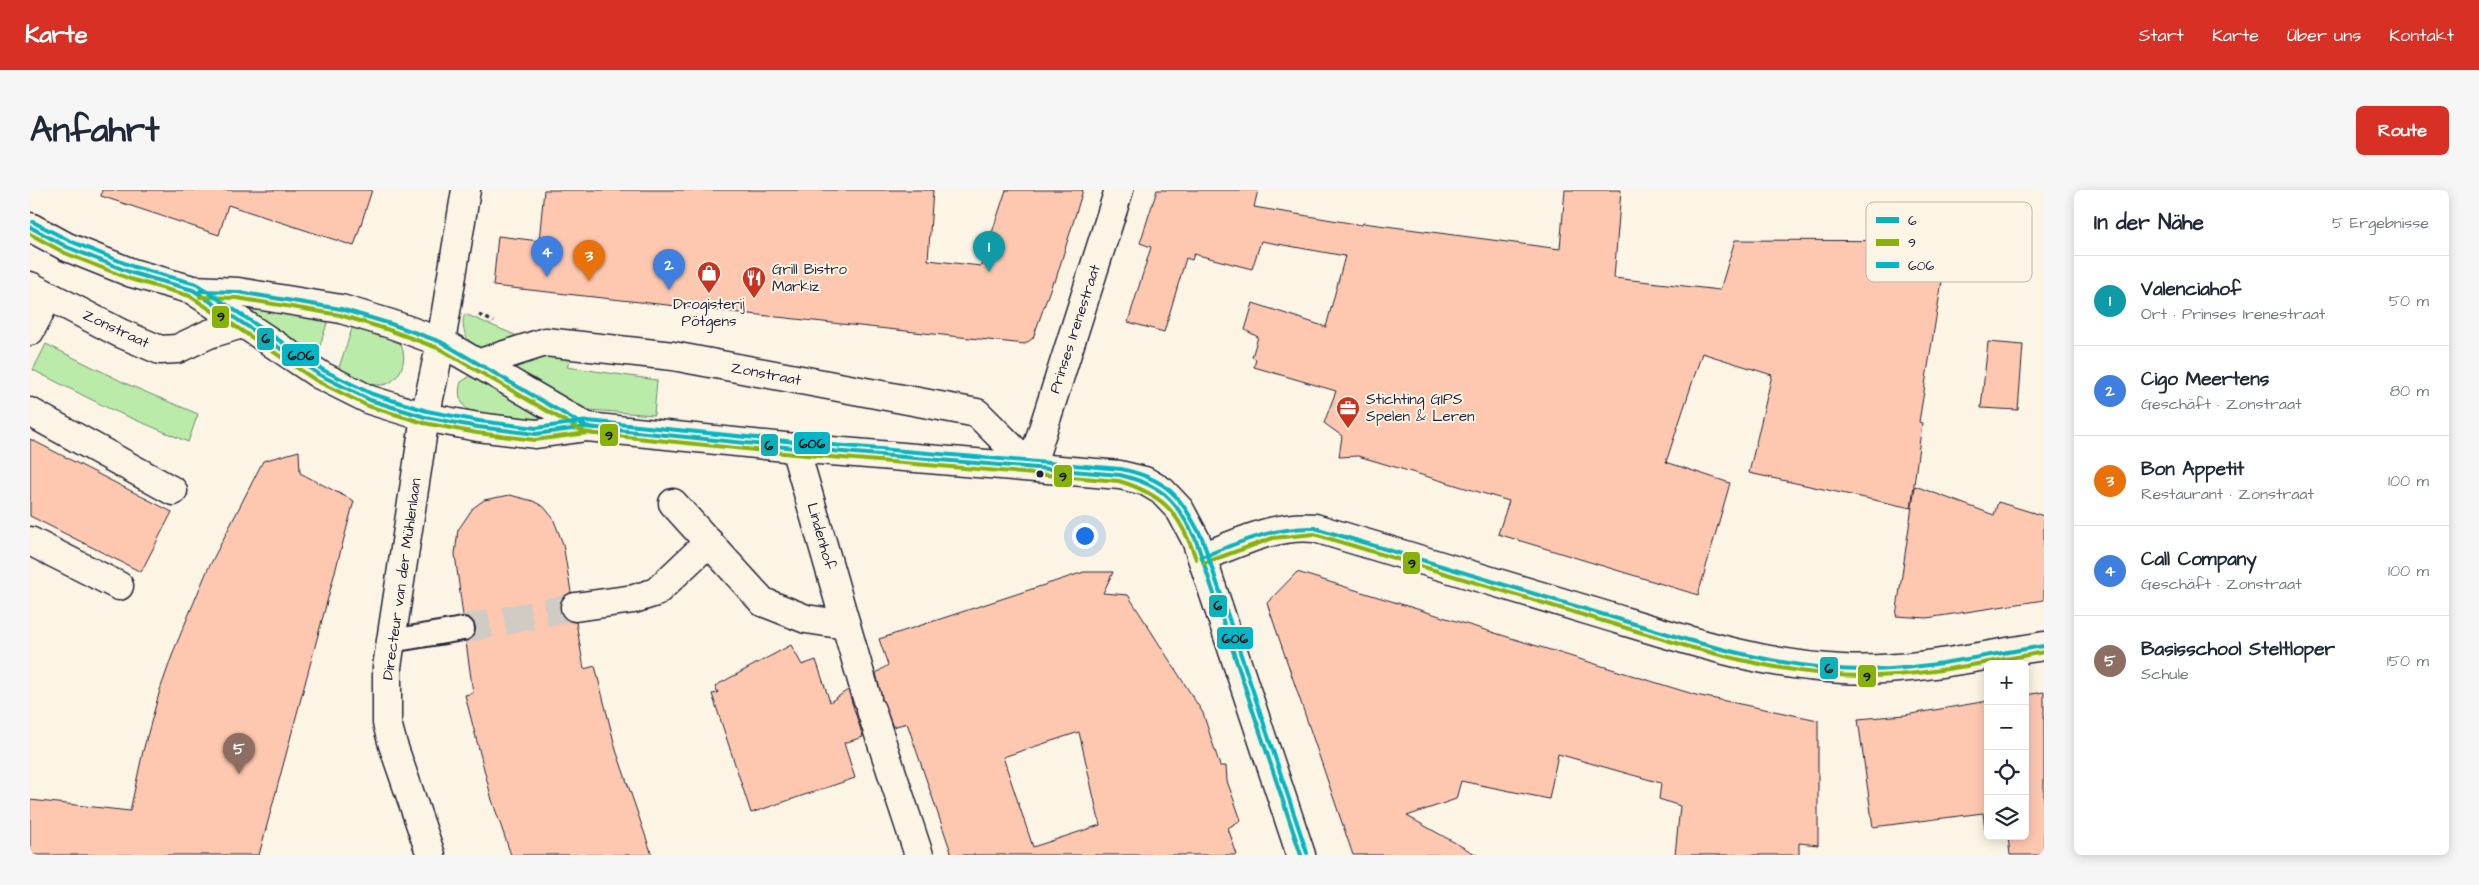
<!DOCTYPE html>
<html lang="de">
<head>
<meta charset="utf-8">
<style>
  :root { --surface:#fff; --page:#f6f6f7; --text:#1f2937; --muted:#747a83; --line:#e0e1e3; --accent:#d93025 }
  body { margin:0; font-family:"Architects Daughter",sans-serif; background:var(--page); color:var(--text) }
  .controls { position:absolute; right:15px; bottom:15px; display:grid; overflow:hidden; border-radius:8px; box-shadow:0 2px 12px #0003 }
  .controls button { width:45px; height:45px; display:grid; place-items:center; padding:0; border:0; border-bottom:1px solid var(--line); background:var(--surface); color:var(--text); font:25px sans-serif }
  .you { position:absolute; left:1054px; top:345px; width:18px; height:18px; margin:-12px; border:4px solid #fff; border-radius:50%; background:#1a73e8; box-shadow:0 0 0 8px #1a73e833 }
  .badge { display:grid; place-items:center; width:32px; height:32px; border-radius:50%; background:var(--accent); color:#fff; font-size:16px; font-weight:700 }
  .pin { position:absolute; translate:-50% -41px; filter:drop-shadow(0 1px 2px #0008) }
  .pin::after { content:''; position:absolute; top:26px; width:18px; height:15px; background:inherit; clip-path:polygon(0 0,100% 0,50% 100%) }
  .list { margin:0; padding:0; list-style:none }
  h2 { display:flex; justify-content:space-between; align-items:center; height:65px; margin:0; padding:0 20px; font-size:21px }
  h2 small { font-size:16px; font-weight:400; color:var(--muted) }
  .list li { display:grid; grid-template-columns:32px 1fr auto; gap:15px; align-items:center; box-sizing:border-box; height:90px; padding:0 20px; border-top:1px solid var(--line) }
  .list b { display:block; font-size:19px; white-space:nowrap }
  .list p { margin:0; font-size:16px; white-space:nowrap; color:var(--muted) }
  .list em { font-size:16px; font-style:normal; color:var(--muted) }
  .icon { flex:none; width:28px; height:28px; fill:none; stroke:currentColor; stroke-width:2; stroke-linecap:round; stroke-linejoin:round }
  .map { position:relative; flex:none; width:2014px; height:665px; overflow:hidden; border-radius:8px }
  header { display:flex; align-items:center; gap:30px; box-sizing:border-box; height:70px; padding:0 25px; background:var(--accent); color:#fff }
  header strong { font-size:24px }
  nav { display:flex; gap:28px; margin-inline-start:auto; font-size:18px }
  .intro { display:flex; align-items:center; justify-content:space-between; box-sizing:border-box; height:120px; padding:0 30px }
  h1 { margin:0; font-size:35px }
  .button { padding:12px 22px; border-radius:8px; background:var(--accent); color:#fff; font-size:18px; font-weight:700 }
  main { display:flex; gap:30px; padding:0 30px }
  aside { flex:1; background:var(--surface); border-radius:8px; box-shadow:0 2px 12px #0003 }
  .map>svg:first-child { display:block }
</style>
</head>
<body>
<header>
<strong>Karte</strong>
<nav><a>Start</a><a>Karte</a><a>Über uns</a><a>Kontakt</a></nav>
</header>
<div class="intro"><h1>Anfahrt</h1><a class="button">Route</a></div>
<main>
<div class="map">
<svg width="2014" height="665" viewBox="0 0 2014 665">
  <rect width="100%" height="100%" fill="#fcf5e5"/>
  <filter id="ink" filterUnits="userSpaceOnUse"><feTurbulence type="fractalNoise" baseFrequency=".02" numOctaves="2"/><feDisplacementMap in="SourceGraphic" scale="10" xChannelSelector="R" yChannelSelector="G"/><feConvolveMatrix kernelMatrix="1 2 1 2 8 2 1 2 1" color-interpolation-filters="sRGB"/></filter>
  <g filter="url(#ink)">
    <!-- green -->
    <g fill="#bbeba9" stroke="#6e8672">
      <polygon points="216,116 299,127 286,168 255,147"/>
      <path d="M435,124L485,145L486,149C476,152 465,157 455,158C438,160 429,137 435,124Z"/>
      <path d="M324,133C336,137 353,140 364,147C382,159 373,193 352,195C338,196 321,186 308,180Z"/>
      <polygon points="16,154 99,195 168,224 158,252 80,219 3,180"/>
      <polygon points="519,161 532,163 539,173 537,177 627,190 624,225 560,220 539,214 480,179 481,175"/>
      <path d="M442,185L514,227L511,230L440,222C430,213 427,205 431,192Z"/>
    </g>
    <!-- building -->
    <g fill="#fec8b0" stroke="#22223b" fill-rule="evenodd">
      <polygon points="72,0 342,0 324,56 198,15 189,45 71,6"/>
      <polygon points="514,0 903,0 898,70 951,76 976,0 1053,0 1025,92 1023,91 1003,148 995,154 463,96 468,46 509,51"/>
      <polygon points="1127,0 1228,0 1224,17 1332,35 1333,33 1530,59 1535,0 1591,0 1584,88 1690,100 1705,50 1909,51 1906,60 1917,60 1889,232 1892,233 1881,318 1719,283 1742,185 1672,163 1636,272 1700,293 1668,405 1468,344 1479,311 1328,266 1309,267 1312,246 1294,233 1306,201 1224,177 1226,169 1222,167 1228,147 1215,140 1223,113 1296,137 1315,66 1231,51 1222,79 1164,64 1162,70 1156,68 1134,142 1098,132 1121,57 1110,53"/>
      <polygon points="1958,152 1993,155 1988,220 1951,218"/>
      <polygon points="0,249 142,322 111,382 0,326"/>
      <polygon points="269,261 270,283 324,311 229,665 0,665 0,610 100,621 113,561 130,500 144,460 177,381 233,271"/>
      <polygon points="1885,296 1964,325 1968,312 2014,326 2014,410 1897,428 1866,426"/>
      <polygon points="480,305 503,311 514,317 523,328 533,354 541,402 531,411 530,420 533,427 539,431 546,432 554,479 565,476 586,560 622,665 481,665 462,610 435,505 443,503 436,452 445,444 446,437 443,430 433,426 425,364 428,340 443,318 454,310"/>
      <path d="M1054,382H1083L1073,403L1098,405L1173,523L1190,576H1196L1197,591L1211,630L1198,638L1207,665H922L877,533L863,537L852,509L846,483L858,475L849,449ZM1049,542L1070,635L1003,657L973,567Z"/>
      <polygon points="1267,382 1666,505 1788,530 1788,655 1769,653 1769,665 1645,665 1650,616 1629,609 1631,593 1528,564 1519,609 1431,591 1426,609 1377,626 1447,665 1323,665 1237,413"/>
      <polygon points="761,455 772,475 786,470 800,512 818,500 833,547 814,553 825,588 721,623 682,504 688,503 685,496"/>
      <polygon points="2014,502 2014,665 1980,665 1978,646 1995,646 1995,505"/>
      <polygon points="1958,511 1958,640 1955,640 1953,623 1843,637 1828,529 1875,525"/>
    </g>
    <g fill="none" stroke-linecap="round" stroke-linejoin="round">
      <!-- minor-tunnel -->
      <polyline stroke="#d0cbc3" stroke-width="28" stroke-dasharray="28 14" stroke-linecap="butt" points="433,439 545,417"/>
      <!-- service casing -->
      <g stroke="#22223b" stroke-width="26">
        <polyline id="service" points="361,451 433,439"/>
      </g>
      <!-- pedestrian casing -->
      <g stroke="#22223b" stroke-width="31">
        <g id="pedestrian">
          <polyline points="765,258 837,508"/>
          <polyline points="733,412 776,429 816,435"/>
          <polyline points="841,520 889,665"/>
        </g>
      </g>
      <!-- minor casing -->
      <g stroke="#22223b" stroke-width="31">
        <g id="minor">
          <polyline points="0,96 90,143 130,160 147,159 179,144 212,134"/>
          <polyline points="0,141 18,106"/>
          <polyline points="450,173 515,152 643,166 947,223 1001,277 1089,0"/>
          <polyline points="0,222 143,301"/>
          <polyline points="643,313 733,412"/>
          <polyline points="0,351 89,396"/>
          <path d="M1172,367C1209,353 1245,334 1285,338C1379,366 1473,395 1567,423C1647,447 1728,475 1812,479C1879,483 1948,466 2014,456"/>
          <polyline points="545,417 604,409 626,402 679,352"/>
          <polyline points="401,665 363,555 357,533 357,477 395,227 411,152 436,0"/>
        </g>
      </g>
      <!-- tertiary casing -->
      <g stroke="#22223b" stroke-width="31">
        <g id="tertiary">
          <polyline points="0,37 37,57 102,83 163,100 208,102 311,119 361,134 411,152 557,237"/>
          <polyline points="163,100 290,185 340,210 395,227 448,237 506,244 557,237 765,258 1090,285 1115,291 1132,301 1150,320 1166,350 1271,665"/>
        </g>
      </g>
      <!-- path -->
      <polyline stroke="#22223b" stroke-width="3" stroke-dasharray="4 4" stroke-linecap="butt" points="449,125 464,132"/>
      <!-- service -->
      <use href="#service" stroke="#fcf5e5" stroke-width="22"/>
      <!-- pedestrian -->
      <use href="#pedestrian" stroke="#fcf5e5" stroke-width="28"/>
      <!-- minor -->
      <use href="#minor" stroke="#fcf5e5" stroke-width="28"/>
      <!-- tertiary -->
      <use href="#tertiary" stroke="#fcf5e5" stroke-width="28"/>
      <!-- bus-1 casing -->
      <g stroke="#fcf5e5" stroke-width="8">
        <g id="bus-1">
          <path d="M0,37L37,57L102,83L163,100L290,185L340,210L395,227L448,237L506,244L557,237L765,258L1090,285C1135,296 1145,310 1166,350L1271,665"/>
          <polyline points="170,101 208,102 311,119 361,134 411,152 557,237 566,238"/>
          <path d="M1172,367C1209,352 1244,337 1285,338L1658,450C1716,466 1776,480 1837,480C1897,479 1955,465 2014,456"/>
        </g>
      </g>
      <!-- bus-2 casing -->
      <g stroke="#fcf5e5" stroke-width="8">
        <g id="bus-2">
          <path d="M0,44L35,63L100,89L160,106L287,191L338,216L394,233L447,243L505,250L557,243L764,264L1089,291C1135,305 1150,324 1166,369"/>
          <polyline points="170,107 207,108 310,125 359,140 408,158 554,242 565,244"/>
          <path d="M1174,373L1243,348L1284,344L1656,456C1715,472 1775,486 1836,486C1896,486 1955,472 2014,462"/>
        </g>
      </g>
      <!-- bus-3 casing -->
      <g stroke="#fcf5e5" stroke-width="8">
        <path id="bus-3" d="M3,32L40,51L104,77L166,94L293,180L342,204L397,221L449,231L506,238L558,231L766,252L1091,279C1138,289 1150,306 1172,348L1277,663"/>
      </g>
      <!-- bus-1 -->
      <use href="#bus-1" stroke="#0cb2ba" stroke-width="4"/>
      <!-- bus-2 -->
      <use href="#bus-2" stroke="#87b209" stroke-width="4"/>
      <!-- bus-3 -->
      <use href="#bus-3" stroke="#02b6c6" stroke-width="4"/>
    </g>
  </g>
  <!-- icons -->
  <defs>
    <g id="shop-pin" transform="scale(1.25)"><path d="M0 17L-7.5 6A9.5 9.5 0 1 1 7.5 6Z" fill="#c8321e" stroke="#fcf5e5"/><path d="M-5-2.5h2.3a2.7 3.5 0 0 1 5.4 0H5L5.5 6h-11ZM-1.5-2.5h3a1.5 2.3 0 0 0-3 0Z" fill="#fff"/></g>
    <g id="restaurant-pin" transform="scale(1.25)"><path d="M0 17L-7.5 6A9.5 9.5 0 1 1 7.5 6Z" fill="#c8321e" stroke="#fcf5e5"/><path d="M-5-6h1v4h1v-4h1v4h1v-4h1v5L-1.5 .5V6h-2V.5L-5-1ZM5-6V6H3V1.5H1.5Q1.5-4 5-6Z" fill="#fff"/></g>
    <g id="office-pin" transform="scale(1.25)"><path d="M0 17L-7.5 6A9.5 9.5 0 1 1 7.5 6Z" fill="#c8321e" stroke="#fcf5e5"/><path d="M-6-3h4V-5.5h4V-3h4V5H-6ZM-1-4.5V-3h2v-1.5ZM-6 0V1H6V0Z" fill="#fff"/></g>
  </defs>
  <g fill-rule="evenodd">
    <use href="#shop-pin" x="679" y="83"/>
    <use href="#restaurant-pin" x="724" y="88"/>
    <use href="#office-pin" x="1318" y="218"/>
  </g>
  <!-- markers -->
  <circle fill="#22223b" stroke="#fcf5e5" stroke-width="2" cx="1010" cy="284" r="4.5"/>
  <g text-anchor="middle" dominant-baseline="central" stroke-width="4" stroke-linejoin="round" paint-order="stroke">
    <!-- poi labels -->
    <g font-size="15" fill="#22223b" stroke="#fcf5e5" text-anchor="start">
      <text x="742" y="79">Grill Bistro<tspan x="742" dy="17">Markiz</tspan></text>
      <text x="679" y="114" text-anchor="middle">Drogisterij<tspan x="679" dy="17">Pötgens</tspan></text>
      <text x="1336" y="209">Stichting GIPS<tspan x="1336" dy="17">Spelen &amp; Leren</tspan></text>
    </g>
    <!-- street labels -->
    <g font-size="15" fill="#22223b" stroke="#fcf5e5">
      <text transform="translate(86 139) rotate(25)">Zonstraat</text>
      <text transform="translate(1045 139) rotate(-72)">Prinses Irenestraat</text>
      <text transform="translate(736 184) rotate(11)">Zonstraat</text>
      <text transform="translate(791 346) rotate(74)">Lindenhof</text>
      <text transform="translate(372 389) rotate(-82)">Directeur van der Mühlenlaan</text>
    </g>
  </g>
  <!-- legend -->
  <rect x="1836" y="12" width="166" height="80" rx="8" fill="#fcf5e5" stroke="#bbb6b2" stroke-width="1"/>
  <rect x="1846" y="27" width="23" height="6" fill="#0cb2ba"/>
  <rect x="1846" y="49" width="23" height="7" fill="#87b209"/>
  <rect x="1846" y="72" width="23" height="6" fill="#02b6c6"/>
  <g font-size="14" fill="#22223b">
    <text x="1878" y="35">6</text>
    <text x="1878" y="57">9</text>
    <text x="1878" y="80">606</text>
  </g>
  <g stroke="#fcf5e5" stroke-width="2">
    <rect x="181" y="115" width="19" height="24" rx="5" fill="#87b209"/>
    <rect x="226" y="137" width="19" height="24" rx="5" fill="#0cb2ba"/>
    <rect x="251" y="153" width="39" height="24" rx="5" fill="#02b6c6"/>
    <rect x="569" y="233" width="20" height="24" rx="5" fill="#87b209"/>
    <rect x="763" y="241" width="38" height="24" rx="5" fill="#02b6c6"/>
    <rect x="730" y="243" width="19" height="24" rx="5" fill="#0cb2ba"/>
    <rect x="1023" y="274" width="20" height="24" rx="5" fill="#87b209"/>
    <rect x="1372" y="361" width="19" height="24" rx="5" fill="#87b209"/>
    <rect x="1178" y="404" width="20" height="24" rx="5" fill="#0cb2ba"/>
    <rect x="1186" y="436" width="38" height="24" rx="5" fill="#02b6c6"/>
    <rect x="1789" y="466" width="20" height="24" rx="5" fill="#0cb2ba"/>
    <rect x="1827" y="474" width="20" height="24" rx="5" fill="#87b209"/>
  </g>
  <g font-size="14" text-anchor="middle" font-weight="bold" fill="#111">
    <text x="191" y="131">9</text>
    <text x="236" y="153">6</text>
    <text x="271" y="170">606</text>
    <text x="579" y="250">9</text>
    <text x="782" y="258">606</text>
    <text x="739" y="260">6</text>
    <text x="1033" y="291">9</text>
    <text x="1382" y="378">9</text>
    <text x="1188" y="420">6</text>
    <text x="1205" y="453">606</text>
    <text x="1799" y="483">6</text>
    <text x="1837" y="491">9</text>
  </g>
</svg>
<div class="controls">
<button>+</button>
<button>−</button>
<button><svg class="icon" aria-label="locate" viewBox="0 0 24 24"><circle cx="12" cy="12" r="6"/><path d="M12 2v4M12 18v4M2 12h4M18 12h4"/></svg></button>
<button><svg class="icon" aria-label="layers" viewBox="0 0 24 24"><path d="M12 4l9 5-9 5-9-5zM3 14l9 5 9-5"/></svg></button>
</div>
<div class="you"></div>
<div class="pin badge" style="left:959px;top:82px;background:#0f9aa8">1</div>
<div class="pin badge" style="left:639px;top:100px;background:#3f7fe0">2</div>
<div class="pin badge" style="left:559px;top:91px;background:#e8710a">3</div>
<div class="pin badge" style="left:517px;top:87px;background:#3f7fe0">4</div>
<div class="pin badge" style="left:209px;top:584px;background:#8d6e63">5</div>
</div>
<aside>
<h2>In der Nähe<small>5 Ergebnisse</small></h2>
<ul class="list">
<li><span class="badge" style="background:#0f9aa8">1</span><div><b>Valenciahof</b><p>Ort · Prinses Irenestraat</p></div><em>50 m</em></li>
<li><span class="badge" style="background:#3f7fe0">2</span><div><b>Cigo Meertens</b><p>Geschäft · Zonstraat</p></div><em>80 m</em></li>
<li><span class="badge" style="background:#e8710a">3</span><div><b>Bon Appetit</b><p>Restaurant · Zonstraat</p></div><em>100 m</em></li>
<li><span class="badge" style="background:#3f7fe0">4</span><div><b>Call Company</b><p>Geschäft · Zonstraat</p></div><em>100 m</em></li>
<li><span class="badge" style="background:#8d6e63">5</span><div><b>Basisschool Steltloper</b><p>Schule</p></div><em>150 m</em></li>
</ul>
</aside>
</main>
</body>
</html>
